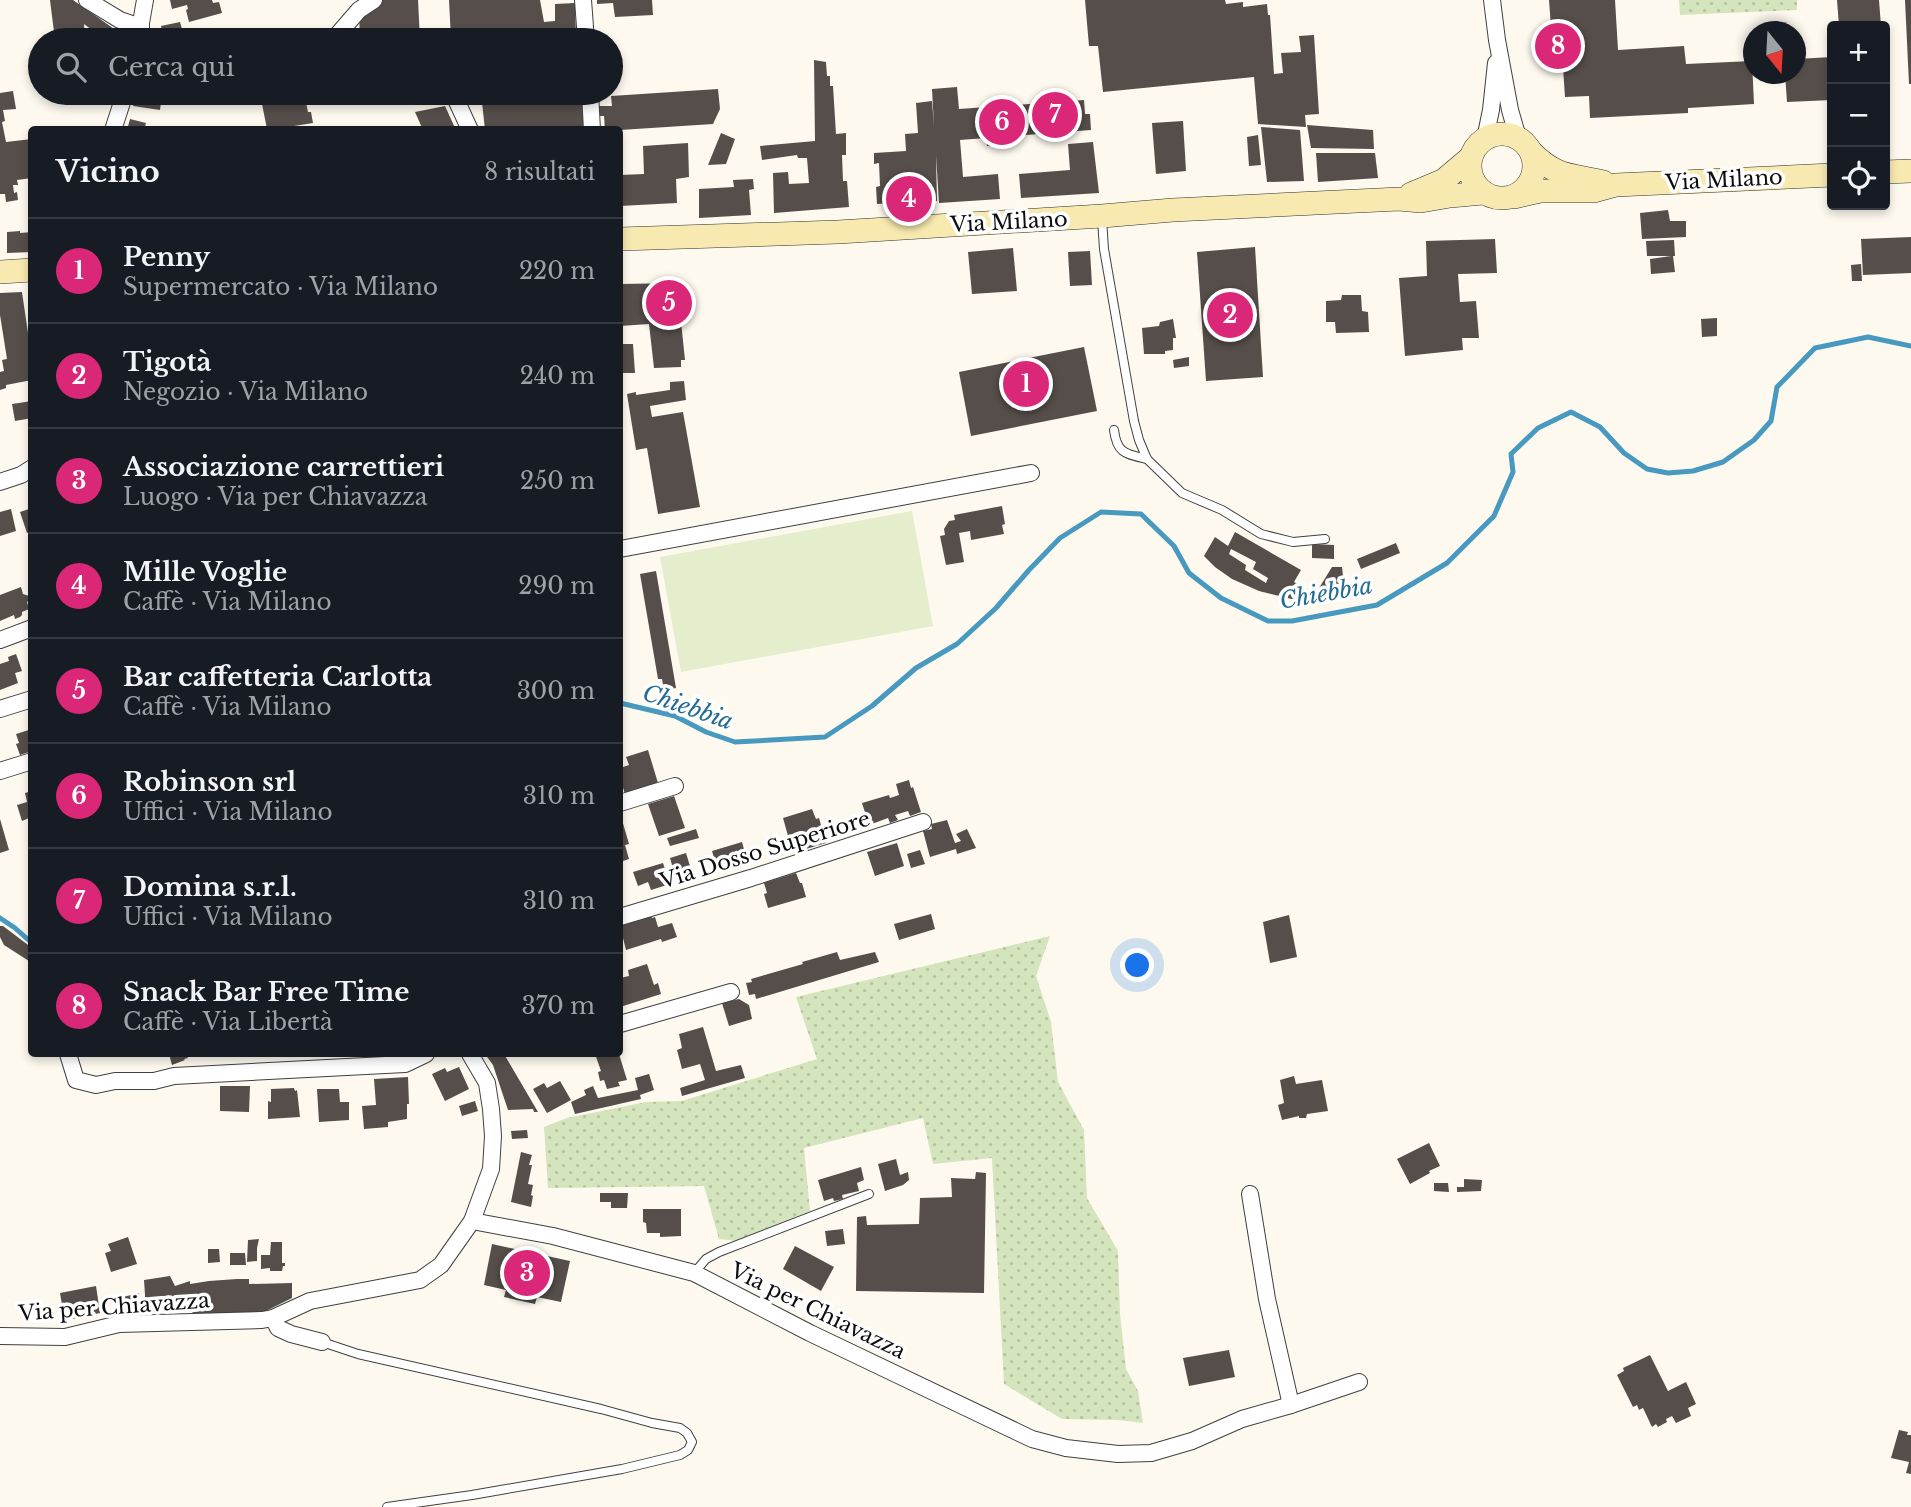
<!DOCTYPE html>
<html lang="it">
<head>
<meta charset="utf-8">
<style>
  :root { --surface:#171b24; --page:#242831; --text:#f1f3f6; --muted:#9ea1a6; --line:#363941; --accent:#db2777 }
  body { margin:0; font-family:"Libre Baskerville",serif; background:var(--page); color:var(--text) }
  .controls { position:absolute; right:21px; top:21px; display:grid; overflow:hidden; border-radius:7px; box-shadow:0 4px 10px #0003 }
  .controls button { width:63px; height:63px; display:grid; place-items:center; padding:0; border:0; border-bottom:2px solid var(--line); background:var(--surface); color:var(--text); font:35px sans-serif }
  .compass { position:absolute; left:1743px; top:21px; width:63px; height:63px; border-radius:50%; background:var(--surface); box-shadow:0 4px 10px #0003; rotate:162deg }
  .you { position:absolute; left:1138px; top:966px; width:24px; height:24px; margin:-18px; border:5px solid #fff; border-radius:50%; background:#1a73e8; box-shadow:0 0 0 10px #1a73e833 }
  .badge { display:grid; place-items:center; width:46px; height:46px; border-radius:50%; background:var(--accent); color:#fff; font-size:23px; font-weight:700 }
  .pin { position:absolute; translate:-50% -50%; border:4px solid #fff; box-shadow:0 2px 7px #0006 }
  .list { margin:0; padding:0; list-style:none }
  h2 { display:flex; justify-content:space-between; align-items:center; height:91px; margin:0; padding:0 28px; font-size:30px }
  h2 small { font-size:23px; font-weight:400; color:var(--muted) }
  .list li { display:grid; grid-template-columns:46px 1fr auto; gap:21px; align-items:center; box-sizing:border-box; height:105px; padding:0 28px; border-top:2px solid var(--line) }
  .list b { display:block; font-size:26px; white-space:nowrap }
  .list p { margin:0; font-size:23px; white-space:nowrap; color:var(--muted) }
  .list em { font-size:23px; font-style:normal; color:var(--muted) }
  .icon { flex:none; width:38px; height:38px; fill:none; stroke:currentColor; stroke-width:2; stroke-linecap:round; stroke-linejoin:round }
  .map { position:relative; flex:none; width:1911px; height:1507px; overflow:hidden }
  .search { position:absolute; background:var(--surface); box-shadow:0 4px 10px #0003; left:28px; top:28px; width:595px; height:77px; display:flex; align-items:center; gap:18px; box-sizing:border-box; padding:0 24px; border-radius:38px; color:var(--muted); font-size:26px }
  .panel { position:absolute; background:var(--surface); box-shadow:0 4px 10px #0003; left:28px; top:126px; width:595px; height:931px; border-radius:7px }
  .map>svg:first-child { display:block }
</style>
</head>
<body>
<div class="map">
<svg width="1911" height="1507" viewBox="0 0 1911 1507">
  <defs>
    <pattern id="grass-dots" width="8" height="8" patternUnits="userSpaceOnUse" patternTransform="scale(1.75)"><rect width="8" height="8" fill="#d4e4bc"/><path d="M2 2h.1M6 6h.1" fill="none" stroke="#b5c2a0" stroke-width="1.8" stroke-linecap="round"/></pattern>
  </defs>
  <rect width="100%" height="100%" fill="#fdf9ef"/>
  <!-- grass -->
  <g fill="url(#grass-dots)">
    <polygon points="1679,0 1797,0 1797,10 1680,15"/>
    <polygon points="1050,936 1036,976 1051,1022 1058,1082 1084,1130 1087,1198 1118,1251 1120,1314 1126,1369 1138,1391 1143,1423 1118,1420 1062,1419 1004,1384 992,1158 933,1164 923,1118 804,1148 810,1211 737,1241 719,1239 704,1186 548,1188 544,1127 567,1118 646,1102 682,1101 817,1059 796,997"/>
  </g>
  <!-- pitch -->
  <polygon fill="#e4edcc" points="912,511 933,626 681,672 660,557"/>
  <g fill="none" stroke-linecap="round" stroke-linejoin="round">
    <!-- stream -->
    <g stroke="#4799bf" stroke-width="5">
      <polyline points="620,703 675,716 706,732 735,742 825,737 872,706 916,668 957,644 996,608 1029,570 1060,538 1101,512 1141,514 1174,546 1189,573 1221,598 1268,621 1292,621 1377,605 1447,563 1494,516 1513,472 1511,454 1538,428 1571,412 1600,427 1624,453 1647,469 1668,473 1693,471 1723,462 1754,440 1771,421 1777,387 1815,348 1868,337 1911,346"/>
      <polyline points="0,918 15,928 32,943"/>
    </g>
  </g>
  <!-- building -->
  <g fill="#554e4b" fill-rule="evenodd">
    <polygon points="50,0 73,0 117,31 116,33 101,37 84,24 85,40 55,40"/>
    <polygon points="170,0 212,0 213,3 219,2 222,13 189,22 186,10 188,9 187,5 172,9"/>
    <polygon points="377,0 418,0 420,40 360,40 359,13"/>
    <polygon points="449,0 540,0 544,22 555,21 555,4 575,3 576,38 558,40 451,39"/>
    <polygon points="597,0 652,0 653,15 615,17 613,3 597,4"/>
    <polygon points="1085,0 1225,0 1226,4 1243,2 1243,7 1267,4 1268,15 1270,15 1274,74 1283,73 1281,53 1301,52 1299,36 1314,35 1319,114 1305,115 1306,127 1258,124 1254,77 1103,92 1098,46 1089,46"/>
    <polygon points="1549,0 1615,0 1618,50 1684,46 1686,64 1752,61 1754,104 1688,108 1688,113 1590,118 1589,96 1565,97 1562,53 1553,54"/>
    <polygon points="1837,0 1879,0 1881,26 1839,26"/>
    <polygon points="1905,0 1911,0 1911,84 1909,84"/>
    <polygon points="180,22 185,40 164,40 161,26"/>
    <polygon points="1832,57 1832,100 1787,102 1785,74 1796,74 1796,59"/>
    <polygon points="814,60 826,62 827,76 830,76 830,86 833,86 836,134 846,133 846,155 842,155 843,181 847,181 849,207 774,213 773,173 788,172 789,184 809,183 807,158 798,158 797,155 762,160 760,146 815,141"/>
    <polygon points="957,87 959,109 1084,100 1085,114 1090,114 1091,130 1013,136 1014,144 987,146 986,138 960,140 963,177 998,174 1000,199 939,203 936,155 937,201 877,204 876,187 880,186 879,163 874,164 874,153 906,151 905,134 918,133 916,103 932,101 934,126 932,89"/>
    <polygon points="718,89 720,109 713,124 620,130 605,130 604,116 599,116 599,106 612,106 611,96"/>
    <polygon points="13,91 16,109 3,110 5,121 2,122 6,142 32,139 32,178 17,180 18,185 13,185 14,193 17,192 18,200 6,202 5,194 0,194 0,93"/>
    <polygon points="136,93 162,93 160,110 133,106"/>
    <polygon points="268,93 273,93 274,95 289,93 304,93 308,112 311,112 313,123 294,126 295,130 280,130 279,127 267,129 262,104 254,105 252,96"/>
    <polygon points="481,93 587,93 588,130 485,130"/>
    <polygon points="445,106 456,130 423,130 415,112"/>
    <polygon points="130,119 146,123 144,130 127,130"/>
    <polygon points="1183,121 1186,171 1156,174 1152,123"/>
    <polygon points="1307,125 1373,130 1374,149 1311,148"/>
    <polygon points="1261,127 1300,130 1304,181 1267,182"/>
    <polygon points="721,133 735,139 726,164 708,165"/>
    <polygon points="1258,135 1261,165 1249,166 1247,137"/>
    <polygon points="1093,142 1099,193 1021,198 1019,174 1070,170 1068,144"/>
    <polygon points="688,143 689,177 676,179 677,203 620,206 620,175 644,174 643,146"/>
    <polygon points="1316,153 1375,153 1378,178 1318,182"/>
    <polygon points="753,179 754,189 749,190 751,215 699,218 699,189 734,187 733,180"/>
    <polygon points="1668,210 1670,221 1686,221 1686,237 1642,239 1640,213"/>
    <polygon points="20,231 20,233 32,232 32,252 7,253 7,232"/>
    <polygon points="1911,237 1911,273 1863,275 1861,239"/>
    <polygon points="1495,239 1497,273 1458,274 1460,302 1476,301 1479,338 1462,338 1463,350 1405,356 1399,278 1427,276 1426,241"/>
    <polygon points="1674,240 1675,256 1673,256 1675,272 1651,274 1650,259 1671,256 1647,256 1646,241"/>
    <polygon points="1255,247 1263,377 1206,381 1197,252"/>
    <polygon points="1013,248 1017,291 972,294 968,252"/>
    <polygon points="1090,251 1092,285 1070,286 1068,252"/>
    <polygon points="1861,264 1862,281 1852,281 1851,265"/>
    <polygon points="677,283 685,360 681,360 681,367 654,368 649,324 620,326 620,284"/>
    <polygon points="22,292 29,340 32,340 32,380 6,385 6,388 0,390 0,372 4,371 2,360 7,359 0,315 0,293"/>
    <polygon points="1342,295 1361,295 1362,311 1368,312 1369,332 1336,333 1335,322 1326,322 1326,301 1341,300"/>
    <polygon points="1717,318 1717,336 1702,337 1701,319"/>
    <polygon points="1173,319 1176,338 1173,338 1173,350 1165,351 1165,354 1144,354 1142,328 1159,326 1160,322"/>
    <polygon points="620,344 633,344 635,373 620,373"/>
    <polygon points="1084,347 1097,411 971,436 959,372"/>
    <polygon points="1189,357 1189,366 1174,368 1173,360"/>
    <polygon points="684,381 686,400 650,406 652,417 683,412 700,507 658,514 647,448 636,450 627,394 636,392 636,395 670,390 670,382"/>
    <polygon points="32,401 32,418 15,421 12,404"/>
    <polygon points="1002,506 1005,524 1002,525 1004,534 971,540 970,531 959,533 964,562 946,565 940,536 945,535 944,529 949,521 955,520 954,515"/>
    <polygon points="32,508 32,528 30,529 31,532 27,533 20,512"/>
    <polygon points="11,509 16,531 0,536 0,512"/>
    <path d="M1235,532L1301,570L1294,582L1303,587L1296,600L1259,591L1232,579L1215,567L1204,556L1215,537L1228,546ZM1231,549L1256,562L1253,569L1268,578L1266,583L1245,570L1246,565L1229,554Z"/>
    <polygon points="1396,543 1400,553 1361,569 1357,559"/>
    <polygon points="1312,544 1334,545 1334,559 1312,558"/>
    <polygon points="1332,567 1342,567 1344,585 1316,593"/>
    <polygon points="656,571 676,688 664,690 662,679 658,679 640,574"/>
    <polygon points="21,587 23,594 29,596 30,599 27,602 29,609 22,612 22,615 20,617 15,619 14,615 0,621 0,595"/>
    <polygon points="16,654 22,671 15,673 18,683 0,690 0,664 9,661 8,657"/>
    <polygon points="32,729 32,751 20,755 16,744 19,743 16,734"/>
    <polygon points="648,750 658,783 625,794 620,778 620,768 629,765 626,757"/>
    <polygon points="909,780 911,788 913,787 921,812 910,816 908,811 895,815 898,820 890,823 888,818 869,825 862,803 889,795 890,798 899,795 896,784"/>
    <polygon points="32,791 32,825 31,825 29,818 22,821 17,805 27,802 25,793"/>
    <polygon points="674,796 685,828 659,836 648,804"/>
    <polygon points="812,809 816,819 819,818 826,843 806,849 805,846 792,850 783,818"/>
    <polygon points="620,813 629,844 625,845 629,859 620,862"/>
    <polygon points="0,819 9,850 0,853"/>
    <polygon points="947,820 955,843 961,841 956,834 967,829 976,848 957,854 956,849 930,857 923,831 932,829 931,824"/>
    <polygon points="696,829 699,838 670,846 667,838"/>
    <polygon points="742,842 748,864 728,870 725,861 716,864 712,851"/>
    <polygon points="897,843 904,866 875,876 867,852"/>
    <polygon points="920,850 925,864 911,868 907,854"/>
    <polygon points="686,853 690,866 674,872 670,858"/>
    <polygon points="663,863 670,884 651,890 648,882 638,886 633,872"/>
    <polygon points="796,873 800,883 802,883 806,897 768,908 764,894 767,893 764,883"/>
    <polygon points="650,913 652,918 655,917 658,927 672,923 677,937 662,942 661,939 626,950 623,938 620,938 620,923"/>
    <polygon points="931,914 935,929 899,940 894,924"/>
    <polygon points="1289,915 1297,957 1270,963 1263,922"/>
    <polygon points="0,926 3,926 32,948 32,963 4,945 0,937"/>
    <polygon points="837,952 840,960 875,952 879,962 756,999 755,994 749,995 746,983 752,982 751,979 803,964 802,962"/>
    <polygon points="647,964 654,985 658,983 661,994 620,1007 620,978 629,976 628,970"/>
    <polygon points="739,999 749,1005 752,1019 729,1026 722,1003"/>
    <polygon points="703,1027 716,1071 741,1065 745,1078 682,1096 680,1088 705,1080 700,1064 682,1069 677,1050 682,1048 679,1034"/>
    <polygon points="169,1054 186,1054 188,1058 184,1059 185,1060 172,1065"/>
    <polygon points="485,1054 504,1054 538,1112 534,1112 533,1109 508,1110 493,1065"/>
    <polygon points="595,1054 619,1054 627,1080 618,1082 620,1086 607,1089 604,1080 600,1081 598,1072 601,1071"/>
    <polygon points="459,1067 469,1089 445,1101 432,1074 445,1068 447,1072"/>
    <polygon points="649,1074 654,1090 640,1095 641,1099 575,1114 571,1102 586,1095 584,1090 593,1086 598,1098 638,1090 635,1078"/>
    <polygon points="1294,1076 1296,1084 1322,1080 1328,1111 1307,1114 1306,1118 1299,1118 1299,1116 1282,1120 1278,1105 1284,1103 1280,1080"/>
    <polygon points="408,1077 409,1104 407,1104 407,1119 388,1122 388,1127 364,1129 362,1106 376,1105 374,1079"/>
    <polygon points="560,1081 571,1100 547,1113 533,1089 544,1083 547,1088"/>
    <polygon points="220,1086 250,1086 249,1112 220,1111"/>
    <polygon points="294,1088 295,1091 297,1090 300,1117 268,1119 268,1101 271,1102 271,1089"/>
    <polygon points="317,1089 339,1089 340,1102 349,1102 349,1120 319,1122"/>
    <polygon points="475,1101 478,1111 462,1116 459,1106"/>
    <polygon points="527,1130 528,1138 512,1139 511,1131"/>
    <polygon points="1429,1143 1440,1166 1429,1171 1430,1173 1410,1184 1397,1159"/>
    <polygon points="521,1152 532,1155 529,1165 532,1165 528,1184 533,1185 531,1195 533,1196 531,1207 511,1202"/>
    <polygon points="896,1159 900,1175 908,1172 909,1180 903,1185 885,1191 878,1164"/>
    <polygon points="861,1167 864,1180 857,1183 859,1191 842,1195 843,1199 834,1201 833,1198 824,1201 818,1180"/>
    <polygon points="976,1172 986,1173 984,1293 856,1291 857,1217 866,1216 867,1225 919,1224 920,1198 952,1197 951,1178 975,1179"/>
    <polygon points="1464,1179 1482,1180 1481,1191 1457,1192 1457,1187 1464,1187"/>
    <polygon points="1434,1183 1448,1183 1449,1192 1434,1191"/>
    <polygon points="600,1193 628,1193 627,1208 611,1208 611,1202 600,1202"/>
    <polygon points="643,1209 681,1209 681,1236 660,1237 660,1233 647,1233 646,1223 643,1222"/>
    <polygon points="843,1229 845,1244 827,1246 825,1231"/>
    <polygon points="128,1237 137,1264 111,1272 105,1253 111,1251 108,1244"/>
    <polygon points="259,1239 257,1248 257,1261 247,1262 248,1240"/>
    <polygon points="271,1242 282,1242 282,1263 285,1263 285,1266 283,1266 282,1271 270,1271 270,1268 261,1269 261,1255 270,1255"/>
    <polygon points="492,1244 570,1261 561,1302 537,1297 535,1304 504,1297 506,1290 484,1285"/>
    <polygon points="795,1246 834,1267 821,1291 783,1269"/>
    <polygon points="208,1249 219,1249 220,1262 208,1263"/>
    <polygon points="230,1253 245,1253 246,1265 230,1265"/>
    <polygon points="170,1276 175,1286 190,1281 190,1284 209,1281 237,1279 249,1279 249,1284 292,1283 292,1298 262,1313 193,1316 192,1309 146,1310 144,1280"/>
    <polygon points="96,1286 100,1313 68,1320 66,1311 63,1311 60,1293"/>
    <polygon points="139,1293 140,1308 125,1311 123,1297"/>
    <polygon points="1229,1350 1235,1377 1189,1386 1183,1358"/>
    <polygon points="1650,1355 1668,1391 1686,1382 1696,1404 1688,1408 1691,1416 1676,1423 1672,1416 1666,1419 1667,1422 1658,1427 1656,1424 1652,1427 1643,1408 1639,1410 1637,1405 1633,1407 1617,1375 1624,1371 1623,1368"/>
    <polygon points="1899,1430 1908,1432 1907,1435 1911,1435 1911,1474 1906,1473 1909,1462 1891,1458"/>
  </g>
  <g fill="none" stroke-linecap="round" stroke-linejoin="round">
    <!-- service casing -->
    <g stroke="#404040" stroke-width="10">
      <g id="service">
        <polyline points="1102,219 1104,249 1134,421 1139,440 1147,459 1182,493 1222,510 1261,534 1293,542 1325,539"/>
        <path d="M1114,430C1117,454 1126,454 1147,459"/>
        <polyline points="694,1273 706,1259 719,1252 869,1194"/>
        <polyline points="322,1342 358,1354 601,1409 652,1423 680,1428 687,1433 692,1442 688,1450 680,1455 622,1469 472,1495 387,1507"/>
      </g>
    </g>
    <!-- minor casing -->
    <g stroke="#404040" stroke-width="18">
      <g id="minor">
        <polyline points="87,0 120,20 141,27"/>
        <polyline points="583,0 586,40"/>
        <polyline points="1492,0 1497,40 1510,110 1518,138"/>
        <polyline points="138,40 145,0"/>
        <polyline points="333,40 359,10 374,0"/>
        <polyline points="453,93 470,130"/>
        <polyline points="590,93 592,130"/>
        <polyline points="113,130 125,93"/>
        <polyline points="1485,139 1491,110 1496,63"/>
        <polyline points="0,482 21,475 32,468"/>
        <polyline points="620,549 1031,473"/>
        <polyline points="0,640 32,628"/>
        <polyline points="0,709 32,699"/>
        <polyline points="0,771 32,761"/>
        <polyline points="620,803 675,786"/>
        <polyline points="620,917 751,878 923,822"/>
        <polyline points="620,1024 731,992"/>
        <polyline points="68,1054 76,1080 96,1085 115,1081 154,1081 174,1076 405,1064 426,1054"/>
        <polyline points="1250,1194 1267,1299 1291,1405"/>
        <polyline points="472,1221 553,1236 694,1273 810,1333 1032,1439 1066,1448 1118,1454 1151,1453 1192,1441 1242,1419 1291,1405 1359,1382"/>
        <polyline points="273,1318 278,1328 291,1334 322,1342"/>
        <polyline points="0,1336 65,1337 119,1324 262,1320 273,1318 310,1301 420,1280 441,1265 472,1221 491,1169 493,1136 491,1109 487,1083 470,1054"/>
      </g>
    </g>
    <!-- secondary casing -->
    <g stroke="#2f2f2f" stroke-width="24">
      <g id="secondary">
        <circle cx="1502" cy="166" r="32"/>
        <path d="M1532,153C1558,178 1570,174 1603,182"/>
        <polyline points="1885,172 1911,171"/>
        <polyline points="1411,194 1444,180 1470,158"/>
        <polyline points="1514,197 1540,191 1594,191 1616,185 1832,175"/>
        <polyline points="620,239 838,232 1102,216 1173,210 1399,199 1421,201 1450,196 1483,193"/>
        <polyline points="0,272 32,270"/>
      </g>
    </g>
    <!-- service -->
    <use href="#service" stroke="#fff" stroke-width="8"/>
    <!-- minor -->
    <use href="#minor" stroke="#fff" stroke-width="16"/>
    <!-- secondary -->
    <use href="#secondary" stroke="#f7e9b0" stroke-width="23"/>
  </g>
  <g text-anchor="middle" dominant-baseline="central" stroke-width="7" stroke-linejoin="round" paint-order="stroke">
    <!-- street labels -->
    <g font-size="21" fill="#0d0d0d" stroke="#fff">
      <text transform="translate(1724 180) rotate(-3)">Via Milano</text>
      <text transform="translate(1009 222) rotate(-3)">Via Milano</text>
      <text transform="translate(765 850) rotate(-17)">Via Dosso Superiore</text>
      <text transform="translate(114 1307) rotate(-4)">Via per Chiavazza</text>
      <text transform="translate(818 1311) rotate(26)">Via per Chiavazza</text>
    </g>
    <!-- water labels -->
    <g font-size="23" font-style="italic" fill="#236b92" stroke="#fff">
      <text transform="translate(1326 593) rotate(-10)">Chiebbia</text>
      <text transform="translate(688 707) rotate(19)">Chiebbia</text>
    </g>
  </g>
</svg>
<div class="controls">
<button>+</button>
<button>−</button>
<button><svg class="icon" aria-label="locate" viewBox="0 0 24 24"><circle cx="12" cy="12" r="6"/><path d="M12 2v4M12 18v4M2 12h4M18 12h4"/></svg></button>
</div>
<svg class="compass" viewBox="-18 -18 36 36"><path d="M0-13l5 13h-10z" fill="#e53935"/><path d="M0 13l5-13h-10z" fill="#9ea1a6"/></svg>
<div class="you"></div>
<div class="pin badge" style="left:1026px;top:384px">1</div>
<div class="pin badge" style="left:1230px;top:315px">2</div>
<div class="pin badge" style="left:527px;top:1273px">3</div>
<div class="pin badge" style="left:909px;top:199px">4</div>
<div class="pin badge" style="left:669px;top:303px">5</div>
<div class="pin badge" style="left:1002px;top:122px">6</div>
<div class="pin badge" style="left:1055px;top:115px">7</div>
<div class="pin badge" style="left:1558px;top:46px">8</div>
<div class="search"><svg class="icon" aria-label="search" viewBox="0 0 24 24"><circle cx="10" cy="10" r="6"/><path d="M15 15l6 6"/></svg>Cerca qui</div>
<section class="panel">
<h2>Vicino<small>8 risultati</small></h2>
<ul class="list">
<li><span class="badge">1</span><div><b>Penny</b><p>Supermercato · Via Milano</p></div><em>220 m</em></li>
<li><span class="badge">2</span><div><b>Tigotà</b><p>Negozio · Via Milano</p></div><em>240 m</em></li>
<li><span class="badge">3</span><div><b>Associazione carrettieri</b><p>Luogo · Via per Chiavazza</p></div><em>250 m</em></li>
<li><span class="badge">4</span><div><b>Mille Voglie</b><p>Caffè · Via Milano</p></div><em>290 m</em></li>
<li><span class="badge">5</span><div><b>Bar caffetteria Carlotta</b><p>Caffè · Via Milano</p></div><em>300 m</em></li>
<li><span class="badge">6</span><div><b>Robinson srl</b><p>Uffici · Via Milano</p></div><em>310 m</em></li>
<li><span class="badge">7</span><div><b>Domina s.r.l.</b><p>Uffici · Via Milano</p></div><em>310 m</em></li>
<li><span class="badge">8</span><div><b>Snack Bar Free Time</b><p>Caffè · Via Libertà</p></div><em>370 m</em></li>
</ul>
</section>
</div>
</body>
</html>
